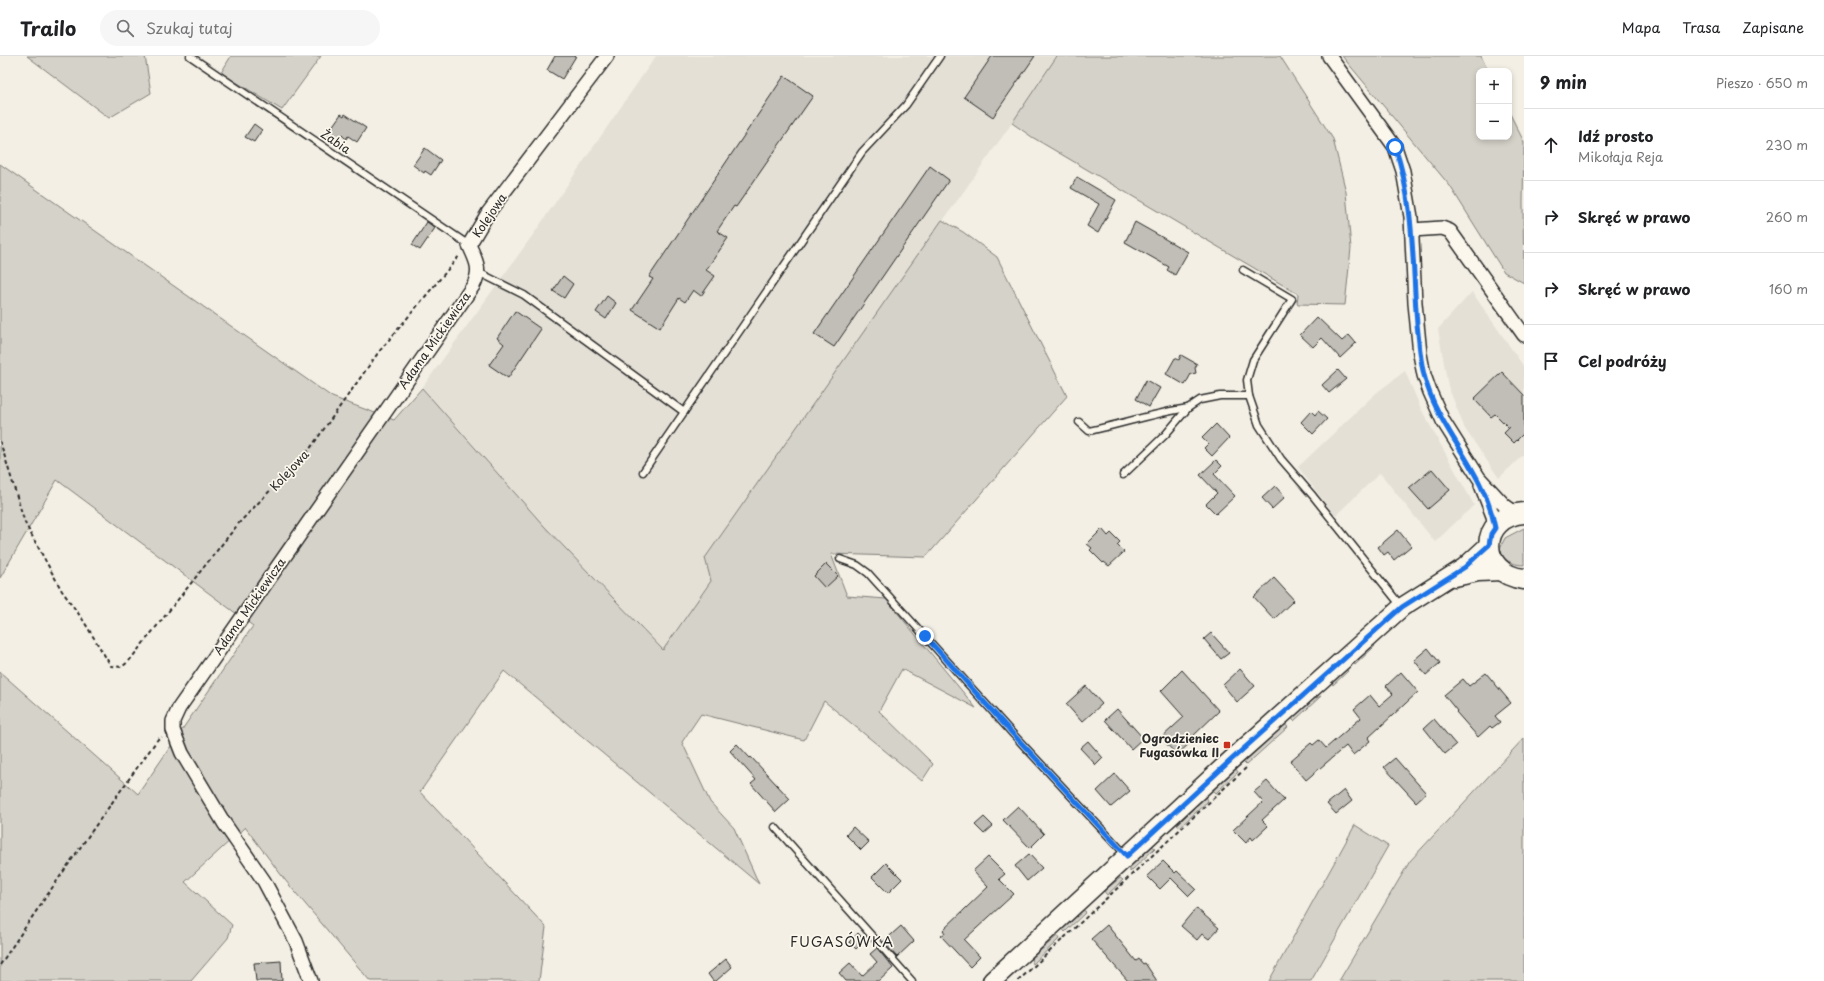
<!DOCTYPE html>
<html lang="pl">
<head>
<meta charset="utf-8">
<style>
  :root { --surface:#fff; --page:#f6f6f6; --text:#202124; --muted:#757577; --line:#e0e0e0 }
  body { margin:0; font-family:"Playpen Sans",sans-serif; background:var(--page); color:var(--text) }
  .controls { position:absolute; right:12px; top:12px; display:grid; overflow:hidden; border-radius:8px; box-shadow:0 2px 6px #0003 }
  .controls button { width:36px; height:36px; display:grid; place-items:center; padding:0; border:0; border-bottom:1px solid var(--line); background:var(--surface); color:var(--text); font:20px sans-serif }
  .stop { position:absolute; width:12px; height:12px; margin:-9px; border:3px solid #1a73e8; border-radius:50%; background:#fff }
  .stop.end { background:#1a73e8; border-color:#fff; box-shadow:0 1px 4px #0008 }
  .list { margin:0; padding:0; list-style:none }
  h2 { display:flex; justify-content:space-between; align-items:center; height:52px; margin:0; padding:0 16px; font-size:17px }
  h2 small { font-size:13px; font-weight:400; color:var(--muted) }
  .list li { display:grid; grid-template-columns:26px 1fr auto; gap:12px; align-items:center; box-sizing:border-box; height:72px; padding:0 16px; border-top:1px solid var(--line) }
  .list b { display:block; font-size:15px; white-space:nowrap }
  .list p { margin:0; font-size:13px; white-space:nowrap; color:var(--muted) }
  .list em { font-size:13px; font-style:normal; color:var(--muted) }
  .icon { flex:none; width:22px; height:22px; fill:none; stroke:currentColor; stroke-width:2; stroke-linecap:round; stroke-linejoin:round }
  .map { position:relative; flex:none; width:1524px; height:925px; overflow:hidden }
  header { display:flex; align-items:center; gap:24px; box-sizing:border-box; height:56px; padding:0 20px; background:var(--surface); border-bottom:1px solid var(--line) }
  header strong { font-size:19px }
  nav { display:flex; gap:22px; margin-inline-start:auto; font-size:14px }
  .search { width:280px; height:36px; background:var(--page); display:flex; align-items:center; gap:10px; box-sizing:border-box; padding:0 14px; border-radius:22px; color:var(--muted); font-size:15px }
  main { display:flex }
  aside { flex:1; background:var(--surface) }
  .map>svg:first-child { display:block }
</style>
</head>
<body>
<header>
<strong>Trailo</strong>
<div class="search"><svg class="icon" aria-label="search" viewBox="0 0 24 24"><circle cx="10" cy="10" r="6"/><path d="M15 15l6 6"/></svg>Szukaj tutaj</div>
<nav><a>Mapa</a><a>Trasa</a><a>Zapisane</a></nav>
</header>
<main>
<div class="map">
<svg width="1524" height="925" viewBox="0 0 1524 925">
  <rect width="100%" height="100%" fill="#f3efe4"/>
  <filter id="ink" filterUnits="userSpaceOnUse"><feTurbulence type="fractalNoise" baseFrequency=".025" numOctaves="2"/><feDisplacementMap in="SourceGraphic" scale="8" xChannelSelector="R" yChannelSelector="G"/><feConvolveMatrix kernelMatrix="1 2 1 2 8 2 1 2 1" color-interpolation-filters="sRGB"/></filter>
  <g filter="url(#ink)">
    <!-- built -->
    <g fill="#e4e0d6">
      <polygon points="656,0 1057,0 1012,67 705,502 711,525 663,594 544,470 422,332 535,176"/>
      <polygon points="1472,236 1524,311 1524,398 1499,422 1465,373 1448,330 1438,273"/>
      <polygon points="1405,315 1421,353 1474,449 1435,486 1380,417 1335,460 1298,411 1375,338"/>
    </g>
    <!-- green -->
    <g fill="#d5d2c9" stroke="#807e7a">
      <polygon points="27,0 145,0 151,37 109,62"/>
      <polygon points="231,0 321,0 282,54 221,17"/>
      <polygon points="1057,0 1280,0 1333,83 1346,136 1351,192 1345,249 1297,248 1298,238 1032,81 1012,67"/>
      <polygon points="1342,0 1481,0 1488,15 1479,15 1479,81 1509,81 1509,56 1524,86 1523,147 1524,227 1504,216 1450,130"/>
      <polygon points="0,108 332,341 394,364 422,332 544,470 663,594 711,525 705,502 942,164 963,176 997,201 1067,340 926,501 831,498 847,540 886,543 976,652 902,613 879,655 933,708 922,725 824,645 804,684 701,658 682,686 710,746 734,772 759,828 504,615 420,736 546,871 539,925 370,925 285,824 245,771 185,826 232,869 228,882 191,925 0,925 0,616 138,738 253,570 57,424 0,522"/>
      <path d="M1524,472V509C1513,509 1501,504 1500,492L1505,482Z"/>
      <polygon points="1372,588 1375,590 1355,609 1351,605"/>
      <polygon points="1345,612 1348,615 1333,629 1330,624"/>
      <polygon points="1321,640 1294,665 1291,661 1310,645"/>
      <polygon points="1283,667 1288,671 1246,709 1242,705"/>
      <polygon points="1524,682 1524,925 1339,925 1410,805"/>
      <polygon points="1235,712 1238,716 1216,737 1213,734"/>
      <polygon points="1205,741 1208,745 1180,771 1177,769"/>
      <polygon points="1355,769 1388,790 1311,925 1269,925"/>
      <polygon points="1152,790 1155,792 1130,816 1130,810"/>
      <polygon points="1120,822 1123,824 1107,839 1104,835"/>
      <polygon points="1083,854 1086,856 1065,876 1063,873"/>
      <polygon points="1057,880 1059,883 1033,908 1031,903"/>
    </g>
    <!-- building -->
    <g fill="#c0beb6" stroke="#2b2b2b">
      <polygon points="555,0 576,0 562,23 547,14"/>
      <polygon points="992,0 1035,0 993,61 964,41"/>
      <polygon points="784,20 813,40 736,151 734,150 717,175 728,182 706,214 715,220 701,240 693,234 685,246 679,242 660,272 632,254 653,223 649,221"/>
      <polygon points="341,58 344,60 345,58 366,72 357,86 348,80 346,83 342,79 338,85 327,78"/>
      <polygon points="254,68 262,74 254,86 245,81"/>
      <polygon points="425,92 441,104 431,119 425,115 424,117 413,109"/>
      <polygon points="930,110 949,124 834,291 814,278"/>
      <polygon points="1077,121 1116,144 1098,177 1087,170 1099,148 1071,132"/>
      <polygon points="427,166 435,172 420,194 412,189"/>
      <polygon points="1135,166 1188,196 1175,219 1167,214 1169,211 1125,186"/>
      <polygon points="563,220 573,228 564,242 553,235"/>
      <polygon points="607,240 616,247 606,263 596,256"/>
      <polygon points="515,255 541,273 508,322 489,309 504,288 497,282"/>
      <polygon points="1317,261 1342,285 1349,279 1356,287 1340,302 1322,282 1313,291 1300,279"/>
      <polygon points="1181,299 1197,308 1195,312 1196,317 1191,318 1185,329 1166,318 1175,302 1179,304"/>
      <polygon points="1338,314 1346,323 1329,337 1322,329"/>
      <polygon points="1502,316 1524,339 1524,377 1514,387 1504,377 1509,372 1495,358 1491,361 1474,343"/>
      <polygon points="1146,324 1160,332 1149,351 1136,343"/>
      <polygon points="1311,355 1315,359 1318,355 1327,363 1313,378 1301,366"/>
      <polygon points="1216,368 1229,382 1212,400 1204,392 1208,388 1202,382"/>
      <polygon points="1216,404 1222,410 1214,418 1235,440 1216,458 1206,448 1217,437 1200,419"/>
      <polygon points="1432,413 1450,434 1428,453 1409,432"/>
      <polygon points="1275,430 1285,441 1272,453 1262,442"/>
      <polygon points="1102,473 1108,480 1111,477 1120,486 1117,489 1124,496 1109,510 1104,506 1103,507 1090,494 1092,492 1087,488"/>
      <polygon points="1398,474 1411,490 1394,504 1388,496 1384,499 1378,491"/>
      <polygon points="826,508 838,520 825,532 814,520"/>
      <polygon points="1274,522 1294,544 1274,563 1254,541"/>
      <polygon points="1211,577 1229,597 1221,603 1204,583"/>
      <polygon points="1428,592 1440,607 1426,619 1414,604"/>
      <polygon points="1240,613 1255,630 1237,646 1223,629"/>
      <polygon points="1182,614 1219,655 1190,683 1192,685 1177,699 1161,682 1184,661 1161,635"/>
      <polygon points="1401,616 1418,636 1368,682 1370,685 1353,699 1346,690 1306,724 1290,705 1311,687 1313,689 1319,684 1326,692 1361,662 1354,653 1370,639 1379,650 1393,638 1386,630"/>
      <polygon points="1486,617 1511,647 1495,660 1500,666 1492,672 1490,670 1478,681 1456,656 1457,655 1444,639 1463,623 1469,630"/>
      <polygon points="1086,630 1102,648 1082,666 1066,648"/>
      <polygon points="1117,653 1143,682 1131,693 1105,664"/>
      <polygon points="1434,663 1456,689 1445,698 1424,672"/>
      <polygon points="1088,685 1103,702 1096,709 1080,692"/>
      <polygon points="737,688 750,702 751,701 790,743 776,756 751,728 756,724 730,695"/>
      <polygon points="1395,702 1426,737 1416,746 1384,711"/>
      <polygon points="1115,718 1130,735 1111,751 1097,735"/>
      <polygon points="1267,725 1284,744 1262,764 1268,770 1253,784 1251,781 1246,787 1233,774 1263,746 1254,736"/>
      <polygon points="1344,734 1352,745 1336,758 1327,748"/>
      <polygon points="1018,750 1044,778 1030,792 1003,764"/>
      <polygon points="984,761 993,770 984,778 975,769"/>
      <polygon points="853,771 869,786 861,794 846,779"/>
      <polygon points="1029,798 1042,812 1027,825 1015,810"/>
      <polygon points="988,801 1005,818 999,823 1014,838 964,884 980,901 970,911 941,880 945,877 943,874 988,831 973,815"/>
      <polygon points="1163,805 1175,817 1177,815 1196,833 1189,840 1171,822 1160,833 1147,820"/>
      <polygon points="886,807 902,823 888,837 872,821"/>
      <polygon points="1196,852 1219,872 1209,883 1202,878 1197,884 1181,870"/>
      <polygon points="1107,869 1136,905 1139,903 1143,908 1145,907 1157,925 1128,925 1091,883"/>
      <polygon points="901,870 914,885 897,901 883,886"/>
      <polygon points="858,877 865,884 856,893 849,886"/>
      <polygon points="877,892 893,912 879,925 846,925 839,917 850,907 862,920 877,906 870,898"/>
      <polygon points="726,903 732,911 716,925 713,925 708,918"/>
      <polygon points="281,905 282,925 256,925 254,907"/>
    </g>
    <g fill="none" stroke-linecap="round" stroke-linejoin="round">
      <!-- service casing -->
      <g stroke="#2b2b2b" stroke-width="9">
        <g id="service">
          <polyline points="190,0 469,189"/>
          <polyline points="1243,214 1292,243 1253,304 1247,324 1249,340 1259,369 1281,403 1313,440 1401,550"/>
          <polyline points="478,216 524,239 684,356"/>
          <path d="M1079,366L1089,375C1122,368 1154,357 1188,352"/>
          <polyline points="643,416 862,96 906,49 940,0"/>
          <polyline points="1123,419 1165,379 1188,352 1200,344 1220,340 1249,340"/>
          <polyline points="840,503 857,509 868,517 1012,677 1126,799"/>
          <polyline points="775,771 912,925"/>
        </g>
      </g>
      <!-- minor casing -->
      <g stroke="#2b2b2b" stroke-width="16">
        <g id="minor">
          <polyline points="1329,0 1395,91 1403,115 1411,161 1415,247 1420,298 1424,319 1430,336 1443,365 1479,422 1504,449 1515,457"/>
          <polyline points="1412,174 1442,172 1450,175 1524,279"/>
          <polyline points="1481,429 1493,460 1495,472"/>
          <path d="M311,925L296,885L264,825L224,767L182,697L173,674V665L179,652L473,230C482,214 476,204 469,189L488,157L607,0"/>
        </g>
      </g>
      <!-- secondary casing -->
      <g stroke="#2b2b2b" stroke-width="21">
        <g id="secondary">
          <polyline points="1455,521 1478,516 1501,515"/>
          <polyline points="992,925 1231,704 1402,551 1465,511 1489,489"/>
        </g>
      </g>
      <!-- primary casing -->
      <g stroke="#2b2b2b" stroke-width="23">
        <path id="primary" d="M1524,457C1478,460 1477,518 1524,523"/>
      </g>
      <!-- path -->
      <g stroke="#2b2b2b" stroke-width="2" stroke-dasharray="4 3" stroke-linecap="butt">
        <polyline points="0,385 25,467 62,535 83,564 111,610 122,611 129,605 239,467 309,394 378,297 460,199"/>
        <path d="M0,909C51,832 104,757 158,683L162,681"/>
        <polyline points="1018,925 1248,710"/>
      </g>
      <!-- service -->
      <use href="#service" stroke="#fbf7ec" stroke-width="6"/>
      <!-- minor -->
      <use href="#minor" stroke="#fbf7ec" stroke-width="13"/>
      <!-- secondary -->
      <use href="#secondary" stroke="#fbf7ec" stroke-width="18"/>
      <!-- primary -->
      <use href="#primary" stroke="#fbf7ec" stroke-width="20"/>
    </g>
  </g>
  <g fill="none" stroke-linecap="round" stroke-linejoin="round" filter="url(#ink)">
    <!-- route -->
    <path stroke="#1a73e8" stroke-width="5" d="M925,580L1012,677L1127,800L1231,704L1402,551L1465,511L1480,497L1489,489L1491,478L1495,472C1485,414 1438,375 1424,319C1420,303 1419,285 1417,268C1412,208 1415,149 1395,91"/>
  </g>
  <!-- markers -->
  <rect fill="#c8321e" stroke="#fbf7ec" stroke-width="1.5" x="1223" y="685" width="8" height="8" rx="2"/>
  <g text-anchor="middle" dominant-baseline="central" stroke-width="3.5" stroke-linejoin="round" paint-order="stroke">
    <!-- street labels -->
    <g font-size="12" fill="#2b2b2b" stroke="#fbf7ec">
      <text transform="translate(336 85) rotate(34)">Żabia</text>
      <text transform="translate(489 159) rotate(-56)">Kolejowa</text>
      <text transform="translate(434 284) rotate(-55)">Adama Mickiewicza</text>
      <text transform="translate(289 414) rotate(-47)">Kolejowa</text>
      <text transform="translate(249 550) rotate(-55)">Adama Mickiewicza</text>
    </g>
    <!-- poi labels -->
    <g font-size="12" font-weight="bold" fill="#2b2b2b" stroke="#fbf7ec" text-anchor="end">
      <text x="1219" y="682">Ogrodzieniec<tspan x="1219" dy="14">Fugasówka II</tspan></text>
    </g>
    <!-- quarter labels -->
    <g font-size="14" letter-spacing="1" fill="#2b2b2b" stroke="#fbf7ec">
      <text x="842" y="885">FUGASÓWKA</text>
    </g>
  </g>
</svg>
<div class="controls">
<button>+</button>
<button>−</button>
</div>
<div class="stop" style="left:1395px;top:91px"></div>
<div class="stop end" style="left:925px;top:580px"></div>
</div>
<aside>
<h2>9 min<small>Pieszo · 650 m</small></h2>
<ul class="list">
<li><svg class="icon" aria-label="ahead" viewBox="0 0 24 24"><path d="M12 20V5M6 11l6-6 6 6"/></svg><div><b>Idź prosto</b><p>Mikołaja Reja</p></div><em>230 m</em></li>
<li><svg class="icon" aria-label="right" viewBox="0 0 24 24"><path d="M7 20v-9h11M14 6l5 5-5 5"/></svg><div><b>Skręć w prawo</b></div><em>260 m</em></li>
<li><svg class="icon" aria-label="right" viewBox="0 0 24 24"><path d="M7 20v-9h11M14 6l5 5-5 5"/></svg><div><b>Skręć w prawo</b></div><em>160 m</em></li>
<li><svg class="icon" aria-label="arrive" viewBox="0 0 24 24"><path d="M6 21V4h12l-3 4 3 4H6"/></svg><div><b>Cel podróży</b></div></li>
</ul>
</aside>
</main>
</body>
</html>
